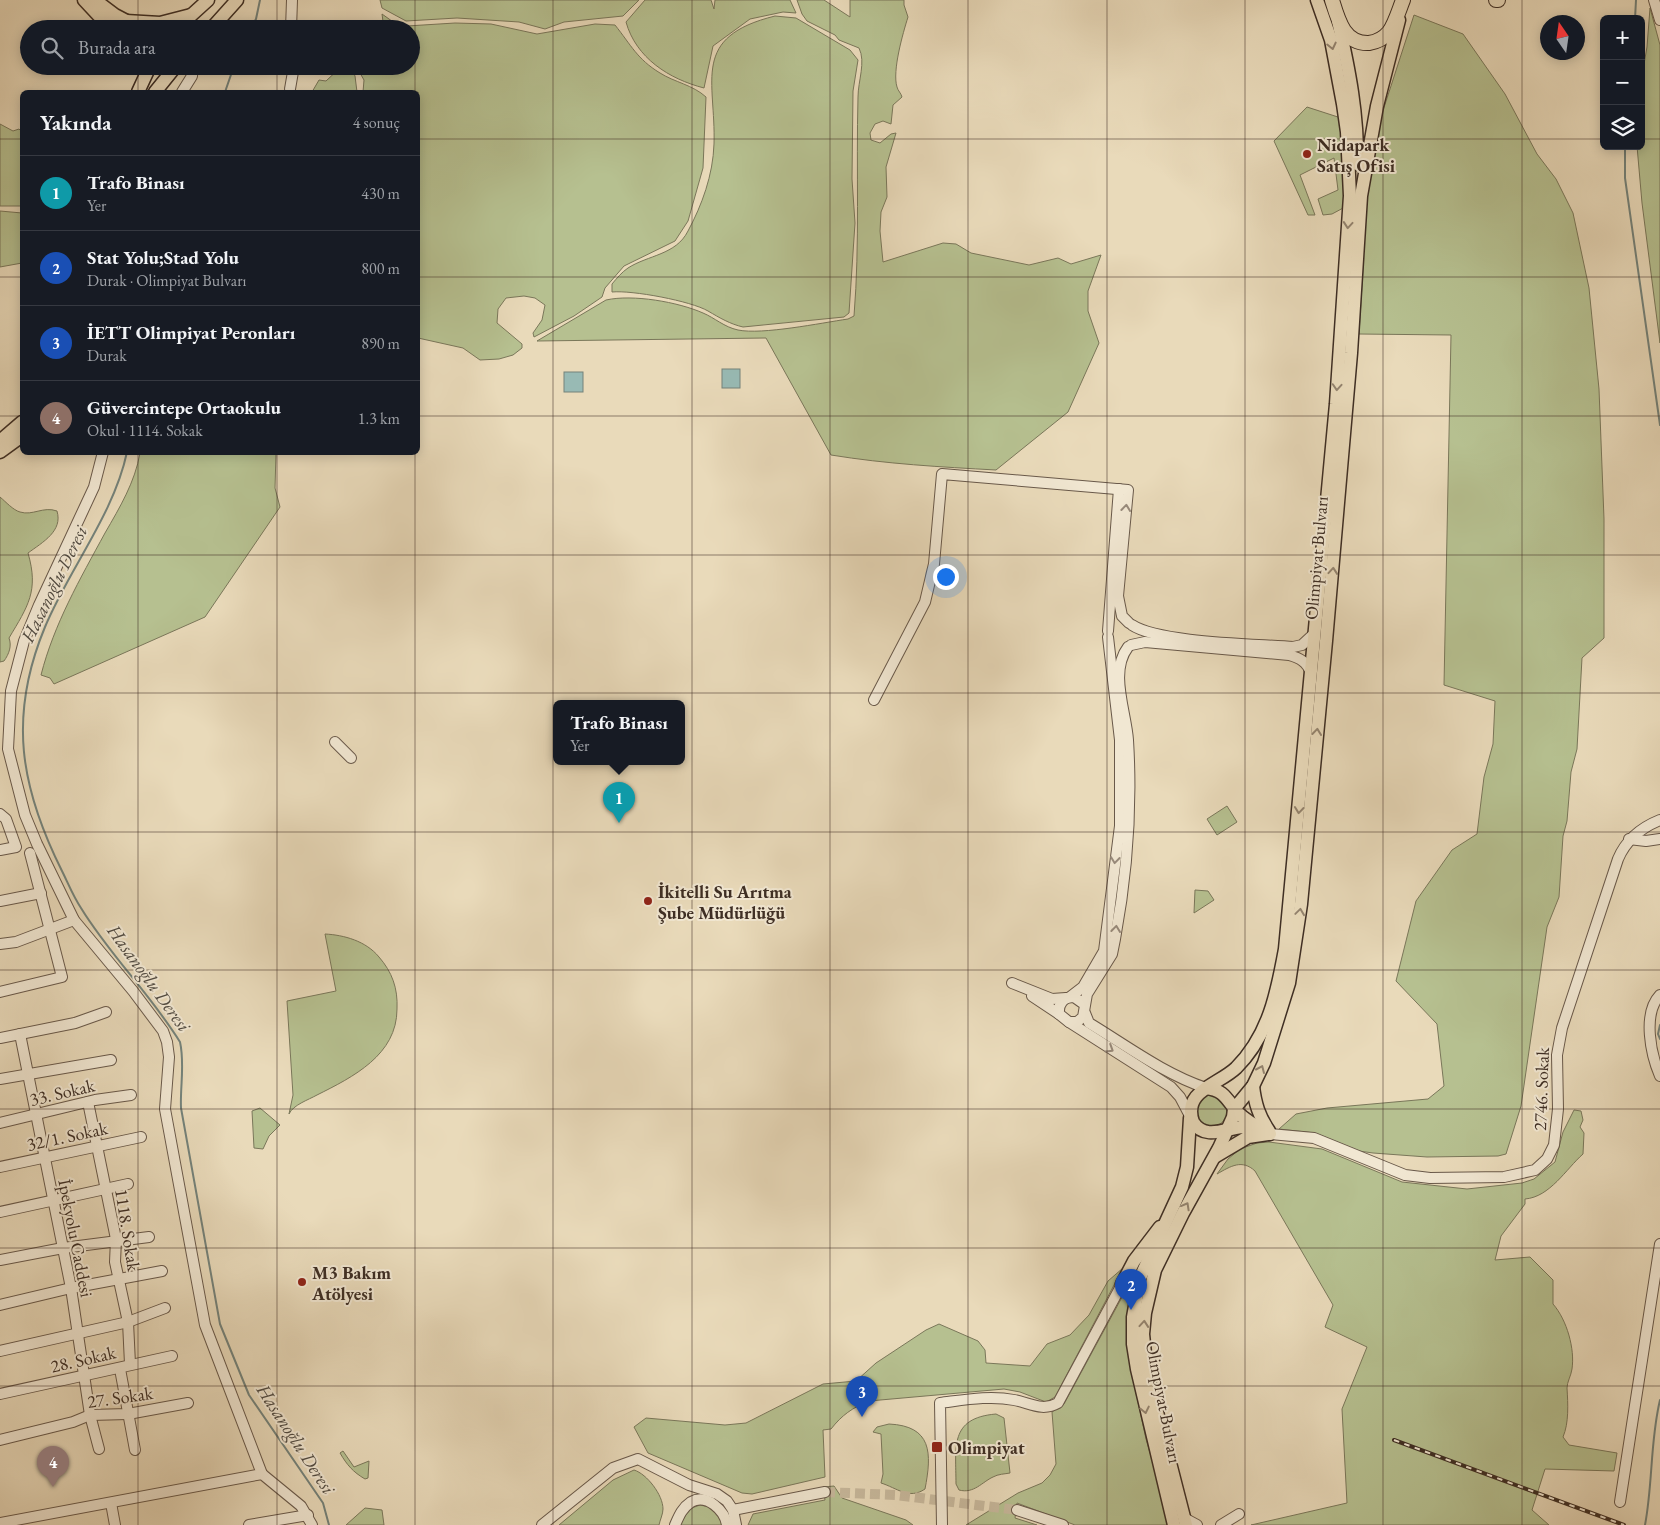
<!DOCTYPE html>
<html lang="tr">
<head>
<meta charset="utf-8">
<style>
  :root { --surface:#171b24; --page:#242831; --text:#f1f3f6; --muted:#9ea1a6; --line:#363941; --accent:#c59692 }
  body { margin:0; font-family:"EB Garamond",serif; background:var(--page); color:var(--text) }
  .controls { position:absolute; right:15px; top:15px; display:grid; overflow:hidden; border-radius:8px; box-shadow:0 2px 12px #0003 }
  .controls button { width:45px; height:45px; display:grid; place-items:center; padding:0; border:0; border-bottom:1px solid var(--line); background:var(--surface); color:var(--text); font:25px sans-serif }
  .compass { position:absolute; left:1540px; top:15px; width:45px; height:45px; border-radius:50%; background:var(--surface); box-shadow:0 2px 12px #0003; rotate:347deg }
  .you { position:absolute; left:945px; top:576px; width:18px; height:18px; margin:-12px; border:4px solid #fff; border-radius:50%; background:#1a73e8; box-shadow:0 0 0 8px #1a73e833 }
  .badge { display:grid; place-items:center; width:32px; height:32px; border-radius:50%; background:var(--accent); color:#fff; font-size:16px; font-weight:700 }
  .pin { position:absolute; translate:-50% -41px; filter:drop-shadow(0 1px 2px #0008) }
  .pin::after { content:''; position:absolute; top:26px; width:18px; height:15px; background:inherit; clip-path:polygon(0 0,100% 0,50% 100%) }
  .popup { position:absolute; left:553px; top:700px; width:132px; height:65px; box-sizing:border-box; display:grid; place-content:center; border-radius:8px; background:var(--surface); filter:drop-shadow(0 1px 4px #0005); font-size:16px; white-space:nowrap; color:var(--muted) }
  .popup b { font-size:19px; color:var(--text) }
  .popup::after { content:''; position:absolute; left:50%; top:100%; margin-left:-10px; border:10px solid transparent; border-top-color:var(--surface) }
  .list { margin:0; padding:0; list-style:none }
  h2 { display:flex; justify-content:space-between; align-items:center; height:65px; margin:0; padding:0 20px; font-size:21px }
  h2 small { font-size:16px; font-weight:400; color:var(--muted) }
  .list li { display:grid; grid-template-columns:32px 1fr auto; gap:15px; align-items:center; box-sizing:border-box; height:75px; padding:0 20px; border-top:1px solid var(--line) }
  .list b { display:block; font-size:19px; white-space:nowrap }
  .list p { margin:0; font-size:16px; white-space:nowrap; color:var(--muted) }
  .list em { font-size:16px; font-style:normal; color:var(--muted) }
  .icon { flex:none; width:28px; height:28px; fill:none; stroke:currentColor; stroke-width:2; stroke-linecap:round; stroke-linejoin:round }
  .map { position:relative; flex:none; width:1660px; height:1525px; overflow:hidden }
  .search { position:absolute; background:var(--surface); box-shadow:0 2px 12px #0003; left:20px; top:20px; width:400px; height:55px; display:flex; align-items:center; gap:12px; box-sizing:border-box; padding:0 18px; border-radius:28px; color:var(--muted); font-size:19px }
  .panel { position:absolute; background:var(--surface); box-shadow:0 2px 12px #0003; left:20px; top:90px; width:400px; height:365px; border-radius:8px }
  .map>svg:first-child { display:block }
</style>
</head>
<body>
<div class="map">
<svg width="1660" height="1525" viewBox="0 0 1660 1525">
  <rect width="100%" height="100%" fill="#e9daba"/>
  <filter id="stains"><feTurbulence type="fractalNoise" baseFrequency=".004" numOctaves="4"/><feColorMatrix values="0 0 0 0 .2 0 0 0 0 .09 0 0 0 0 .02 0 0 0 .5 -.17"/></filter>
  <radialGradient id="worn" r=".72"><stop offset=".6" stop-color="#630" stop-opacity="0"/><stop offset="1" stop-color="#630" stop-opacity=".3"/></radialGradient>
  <!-- green -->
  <g fill="#b6c090" stroke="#7a775a">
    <polygon points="380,0 639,0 623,16 564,22 545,29 519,22 457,18 406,21 382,8"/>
    <path d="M645,0H711L714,9L715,0H790L796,13L783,12L750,19L713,46L704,88C669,79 636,58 626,22Z"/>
    <path d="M797,0H824L850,17V0H904V5L908,17C903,33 892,71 897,87C898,91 901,93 902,97L893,105L891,124L883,121L875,124L870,133L871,140L880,143L891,134L896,133L886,167L887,197L881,212L880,231L883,262L943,243L956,244L971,253L1029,265L1058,258L1071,264L1101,255L1088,291V311L1099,343L1068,412L996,470C941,467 886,464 831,455L766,338L537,341L606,300C633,294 678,302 703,313C715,318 724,327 738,330C762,335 821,323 848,319L854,316C860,243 856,170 858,97C858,81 866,62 859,48L839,40L835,35L807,21L802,14Z"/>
    <polygon points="1650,8 1660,45 1660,343 1642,203 1637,146 1641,146 1641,81 1647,47"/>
    <path d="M382,14L396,24L407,26L455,23L491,24L537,34L595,24L615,25C631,45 637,59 660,73C674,82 693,85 706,97L703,168L688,221L675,241L624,266L605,288L602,297L574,316L534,337L533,333L542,320L545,305L535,298L524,296L506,298L498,309L497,323L522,344V348L513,355L499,359L480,360L463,348L418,338V92H363L364,80L356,66H411V29H384Z"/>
    <polygon points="1414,15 1463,34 1505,94 1537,154 1556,179 1573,213 1589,288 1599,389 1604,519 1604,638 1582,658 1577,749 1571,772 1567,821 1563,836 1559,897 1547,927 1521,1106 1506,1154 1498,1156 1427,1157 1373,1153 1359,1151 1315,1133 1279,1129 1296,1114 1327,1108 1428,1099 1444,1086 1437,1024 1396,981 1416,901 1452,850 1477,834 1484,777 1493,744 1495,701 1444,685 1451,335 1359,334 1363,268 1366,163"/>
    <path d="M775,16L796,18L850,50L858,60L853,91L852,179L855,223L849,313L844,317L743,327C730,324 720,318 708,311C691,301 632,290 612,292V284C617,278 622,272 628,268C648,255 676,255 688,231C702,205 713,175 714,144C716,80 690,37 775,16Z"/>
    <polygon points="342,66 350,66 355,76 357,92 312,92 319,80 326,81"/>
    <polygon points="1307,107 1341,118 1345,207 1332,214 1323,215 1318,199 1338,190 1334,158 1300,175 1315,215 1308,215 1274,141"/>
    <polygon points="0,124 13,131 19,129 22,132 22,206 0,206"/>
    <polygon points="0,211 22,213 22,263 0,267"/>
    <path d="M140,453H276L275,488L280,507L205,617L54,684L50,678L41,675C54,624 80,579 105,533C120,507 135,482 140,453Z"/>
    <path d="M0,497C6,502 13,510 20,512C33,516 43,506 57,511C63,531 43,542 28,553C39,591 28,606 9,638C12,646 9,654 4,661L0,662Z"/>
    <polygon points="1227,806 1237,822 1217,835 1207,819"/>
    <polygon points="1195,890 1208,891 1214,900 1194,913"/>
    <path d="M325,934C344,935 366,941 379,957C392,972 398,988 397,1009C397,1055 353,1077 317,1095C308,1100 293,1105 289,1114L293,1095L287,1001L336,991Z"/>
    <circle cx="1211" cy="1111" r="16"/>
    <polygon points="260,1108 280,1125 269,1136 263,1149 254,1148 252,1111"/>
    <path d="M1574,1110L1581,1111L1583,1120L1580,1127L1584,1133L1583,1154C1566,1169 1550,1197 1525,1199V1204L1501,1236L1495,1260L1530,1257L1553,1280V1304C1567,1320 1575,1349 1572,1369C1571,1376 1567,1382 1567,1388C1568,1404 1569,1423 1563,1437L1569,1445L1617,1453L1614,1471L1545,1469L1532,1510L1549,1525H1251L1347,1503L1342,1409L1367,1347L1325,1327L1333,1305L1255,1171C1242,1159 1231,1166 1217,1174L1228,1159L1240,1149L1257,1143L1269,1142L1322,1149L1402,1182L1467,1189L1522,1183L1534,1179L1555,1162L1563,1132Z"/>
    <path d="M1123,1268L1055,1397L1046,1402L1020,1392L1004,1389L869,1401C852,1408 842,1415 831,1429L823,1430L825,1477L752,1494L742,1493L648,1453L634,1427L646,1418L725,1425L746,1423L823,1384L856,1381L876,1363L926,1330L939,1324L978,1341L985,1350L986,1363L1030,1366L1047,1344L1070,1335L1089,1315L1108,1281Z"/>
    <polygon points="1127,1288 1130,1292 1127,1342 1130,1365 1146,1439 1171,1525 1075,1525 1017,1503 1015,1518 1037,1525 966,1525 1018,1493 1042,1483 1050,1475 1056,1464 1052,1412 1064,1404"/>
    <path d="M996,1414L1004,1418L1010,1473C1005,1474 998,1474 993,1477C982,1482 974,1494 959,1490L956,1484C956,1447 949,1418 996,1414Z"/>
    <path d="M889,1424C932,1426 932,1453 925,1489C909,1500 897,1488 881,1483L883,1474L881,1434L873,1432L877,1427Z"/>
    <path d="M343,1451L354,1467L369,1461L368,1478L365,1479C353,1472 347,1465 340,1453Z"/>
    <path d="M634,1470C647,1474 663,1495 663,1509C663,1514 660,1520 659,1525H559L613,1480Z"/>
    <polygon points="834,1486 842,1498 906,1520 913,1525 748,1525 753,1514 825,1500 823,1487"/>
    <polygon points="700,1505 714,1508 723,1525 680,1525 689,1509"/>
    <polygon points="365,1508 382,1510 384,1525 346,1525"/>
  </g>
  <!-- water -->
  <g fill="#98bab4" stroke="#74827a">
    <rect x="722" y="369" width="18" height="19"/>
    <rect x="564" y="372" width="19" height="20"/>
  </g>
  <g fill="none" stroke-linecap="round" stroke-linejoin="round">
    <!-- stream -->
    <g stroke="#74827a" stroke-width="2">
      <polyline points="1635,19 1636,0"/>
      <polyline points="250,29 256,19 260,0"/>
      <polyline points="225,92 234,66"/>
      <polyline points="1625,146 1625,178 1660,425"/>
      <path d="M127,452C114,514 69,569 45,627C8,716 20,787 62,871C68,883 73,896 81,908C109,954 151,995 180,1042C185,1064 180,1086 181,1108L220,1324L249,1395L323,1503L329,1525"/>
      <polyline points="1660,1025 1658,1034 1660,1039"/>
      <path d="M1645,1525C1653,1483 1650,1441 1660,1400"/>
    </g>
    <!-- minor-tunnel -->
    <polyline stroke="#c7b89c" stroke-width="10" stroke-dasharray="10 5" stroke-linecap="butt" points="825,1492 896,1495 1017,1510"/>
    <!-- minor casing -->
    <g stroke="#69594a" stroke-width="12">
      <g id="minor">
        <polyline points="1654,0 1660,20"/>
        <polyline points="291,29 292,0"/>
        <polyline points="290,89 294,66"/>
        <polyline points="182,92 192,76 193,66"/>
        <polyline points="103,452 94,487 39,605 24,641 11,691 8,749 25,815 37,844 74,920 133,991 163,1031 167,1042 169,1057 165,1109 205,1325 262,1474"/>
        <path d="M1132,625C1159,643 1257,644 1293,647L1302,645L1315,633"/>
        <polyline points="1108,631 1119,489"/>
        <path d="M1131,645L1145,642L1289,655C1300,658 1307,662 1311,673"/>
        <polyline points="874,700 925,602 934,564 942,474 1128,490 1118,596 1122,616 1129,623"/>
        <polyline points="335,742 351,758"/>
        <polyline points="0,814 6,819 16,847 0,850"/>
        <polyline points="1629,839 1646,841 1660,839"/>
        <polyline points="0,901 41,893"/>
        <polyline points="0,944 16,942 74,920"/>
        <polyline points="1012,983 1052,999 1066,998"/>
        <polyline points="0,992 62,977 30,853"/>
        <path d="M1660,995C1642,1014 1651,1055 1660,1076"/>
        <polyline points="1032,996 1059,1014"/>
        <polyline points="1070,997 1083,987 1104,951 1120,826 1120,740 1108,637"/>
        <path d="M1084,1004L1074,997C1064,997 1058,1003 1059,1014L1069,1022H1077L1083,1017L1087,994L1112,954L1115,939C1127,875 1132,805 1128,740C1126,711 1109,672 1128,647"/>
        <path d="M1085,1013L1089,1023C1127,1046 1164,1074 1206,1088"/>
        <polyline points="1069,1022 1171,1087 1180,1097 1190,1116"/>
        <polyline points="20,1034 71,1288 90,1415 99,1449"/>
        <polyline points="0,1038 75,1023 106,1012"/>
        <polyline points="0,1079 111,1060"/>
        <polyline points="88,1102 116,1239 115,1262 128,1322 130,1364"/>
        <polyline points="0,1123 95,1100 131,1095"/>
        <path d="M1270,1134L1314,1138L1405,1175L1430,1178L1504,1177L1535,1170L1547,1159L1554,1145L1558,1109L1557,1055L1562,1028L1618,859C1626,840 1640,828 1660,820"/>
        <polyline points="0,1167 141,1137"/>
        <polyline points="0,1212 128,1184"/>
        <polyline points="0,1260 63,1248 149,1237"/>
        <polyline points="0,1305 71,1288 162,1271"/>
        <polyline points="0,1351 128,1322 165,1308"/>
        <polyline points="120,1369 135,1450"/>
        <polyline points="0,1394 172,1356"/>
        <polyline points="0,1440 73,1422 90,1415 128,1414 188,1403"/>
        <polyline points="1620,1502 1660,1244"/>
        <polyline points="111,1503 115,1525"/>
        <polyline points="733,1510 825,1492"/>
        <polyline points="1017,1510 1063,1525"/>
        <polyline points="1184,1518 1197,1525"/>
        <polyline points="0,1523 262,1474 301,1506 312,1525"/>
        <polyline points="249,1525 308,1515"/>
        <polyline points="542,1525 613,1468 638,1459 689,1485 717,1494 727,1501 733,1510 736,1525"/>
        <path d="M675,1525C679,1516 682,1508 691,1502C707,1493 725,1511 727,1525"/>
        <path d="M942,1525L940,1403C964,1400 990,1395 1014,1400C1030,1403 1042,1412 1058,1403L1122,1284"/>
        <polyline points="1221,1525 1239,1514"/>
      </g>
    </g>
    <!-- major casing -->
    <g stroke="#3e2e24" stroke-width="15">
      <g id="major">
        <polyline points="84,0 98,15 113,23"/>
        <polyline points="95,0 115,15 134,25"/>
        <polyline points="186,20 208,0"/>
        <polyline points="126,21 160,23 191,15"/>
        <path d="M1338,21C1349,69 1358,115 1357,164"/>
        <polyline points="211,29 237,0"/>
        <polyline points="138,92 150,66"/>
        <polyline points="155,92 176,66"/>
        <polyline points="0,441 22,422"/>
        <polyline points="0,452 22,436"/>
        <path d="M1253,1086C1255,1104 1259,1116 1269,1131"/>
        <path d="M1206,1088C1222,1090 1225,1096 1234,1108C1239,1116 1251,1123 1259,1128"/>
        <polyline points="1234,1109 1253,1086 1264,1063 1289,983 1301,904 1326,641 1351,353 1361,196 1377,106 1399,20"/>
        <path d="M1270,1134C1262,1131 1253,1127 1243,1127C1226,1128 1205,1141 1193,1122C1182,1091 1218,1085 1236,1068C1269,1035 1277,993 1285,949L1336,404L1350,196L1347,132L1343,104L1331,40L1317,0"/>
        <polyline points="1216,1156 1248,1137 1268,1134"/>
        <polyline points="1122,1284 1134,1261 1160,1227"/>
        <polyline points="1174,1525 1137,1369 1133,1344 1133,1317 1140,1278 1182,1187 1187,1167 1190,1118"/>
        <polyline points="1186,1525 1147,1373 1143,1334 1145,1313 1155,1270 1183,1213 1219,1148 1233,1117 1234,1109"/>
      </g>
    </g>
    <!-- highway casing -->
    <g stroke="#3e2e24" stroke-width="16">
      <g id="highway">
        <path d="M1332,0C1338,20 1344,44 1369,43C1376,42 1384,38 1389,32C1395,24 1399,10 1403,0"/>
        <polyline points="1496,0 1498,0"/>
      </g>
    </g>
    <!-- minor -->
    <use href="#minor" stroke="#f1e7d2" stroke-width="10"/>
    <!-- major -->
    <use href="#major" stroke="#e9daba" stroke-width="12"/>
    <!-- highway -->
    <use href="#highway" stroke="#e9daba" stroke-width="14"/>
    <!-- rail casing -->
    <g stroke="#3e2e24" stroke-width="4">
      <polyline id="rail" points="1394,1440 1624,1525"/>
    </g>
    <!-- rail -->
    <use href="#rail" stroke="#f1e7d2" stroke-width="2" stroke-dasharray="5.5" stroke-linecap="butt"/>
  </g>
  <!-- one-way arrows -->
  <defs><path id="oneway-chevron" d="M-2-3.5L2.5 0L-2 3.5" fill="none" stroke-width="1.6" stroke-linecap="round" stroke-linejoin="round" transform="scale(1.25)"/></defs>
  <g stroke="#94846f">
    <use href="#oneway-chevron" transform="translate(1332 46) rotate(77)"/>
    <use href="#oneway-chevron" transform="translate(1348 225) rotate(95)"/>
    <use href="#oneway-chevron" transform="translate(1337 387) rotate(94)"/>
    <use href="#oneway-chevron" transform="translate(1333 571) rotate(-85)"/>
    <use href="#oneway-chevron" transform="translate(1317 732) rotate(-84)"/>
    <use href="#oneway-chevron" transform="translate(1299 810) rotate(96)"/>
    <use href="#oneway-chevron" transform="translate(1300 912) rotate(-82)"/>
    <use href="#oneway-chevron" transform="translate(1261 1069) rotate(-66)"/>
    <use href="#oneway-chevron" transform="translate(1186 1206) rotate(-61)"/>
    <use href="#oneway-chevron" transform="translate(1144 1324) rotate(-85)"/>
    <use href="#oneway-chevron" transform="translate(1145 1410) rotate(78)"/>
  </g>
  <g stroke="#988a7b">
    <use href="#oneway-chevron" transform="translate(1126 508) rotate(-84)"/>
    <use href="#oneway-chevron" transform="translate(1115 860) rotate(97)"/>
    <use href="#oneway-chevron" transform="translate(1116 929) rotate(-83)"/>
    <use href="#oneway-chevron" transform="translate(1110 1049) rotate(32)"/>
  </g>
  <!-- grid -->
  <path fill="none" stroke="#3e2e24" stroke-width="1" stroke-opacity="0.55" d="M138,0V29M277,0V29M415,0V92M553,0V1525M692,0V1525M830,0V1525M968,0V1525M1107,0V1525M1245,0V1525M1383,0V1525M1522,0V1525M138,66V92M277,66V92M0,139H22M418,139H1604M1641,139H1660M0,277H22M418,277H1660M0,416H22M418,416H1660M138,452V1525M277,452V1525M415,452V1525M0,555H1660M0,693H1660M0,832H1660M0,970H1660M0,1109H1660M0,1248H1660M0,1386H1660"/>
  <!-- markers -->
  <g fill="#8f2418" stroke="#f1e7d2" stroke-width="2">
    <circle cx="1307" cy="154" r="5"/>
    <circle cx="648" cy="901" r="5"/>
    <circle cx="302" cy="1282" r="5"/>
    <rect x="931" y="1441" width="12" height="12" rx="2.5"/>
  </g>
  <g text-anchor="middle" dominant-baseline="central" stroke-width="4" stroke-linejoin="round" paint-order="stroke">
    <!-- poi labels -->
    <g font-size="18" font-weight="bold" fill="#3e2e24" stroke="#f1e7d2" text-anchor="start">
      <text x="1317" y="144">Nidapark<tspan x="1317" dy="21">Satış Ofisi</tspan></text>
      <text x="658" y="891">İkitelli Su Arıtma<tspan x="658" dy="21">Şube Müdürlüğü</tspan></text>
      <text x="312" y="1272">M3 Bakım<tspan x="312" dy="21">Atölyesi</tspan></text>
      <text x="948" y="1447">Olimpiyat</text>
    </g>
    <!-- street labels -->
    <g font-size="18" fill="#3e2e24" stroke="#f1e7d2">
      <text transform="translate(1316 558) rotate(-85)">Olimpiyat Bulvarı</text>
      <text transform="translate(1541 1089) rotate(-88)">2746. Sokak</text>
      <text transform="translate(62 1092) rotate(-13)">33. Sokak</text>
      <text transform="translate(67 1136) rotate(-12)">32/1. Sokak</text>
      <text transform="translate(128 1230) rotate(81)">1118. Sokak</text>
      <text transform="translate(76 1238) rotate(79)">İpekyolu Caddesi</text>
      <text transform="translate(83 1359) rotate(-13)">28. Sokak</text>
      <text transform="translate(120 1397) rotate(-8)">27. Sokak</text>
      <text transform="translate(1164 1402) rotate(79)">Olimpiyat Bulvarı</text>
    </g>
    <!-- water labels -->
    <g font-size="19" font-style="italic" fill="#504a41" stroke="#f1e7d2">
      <text transform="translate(54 584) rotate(-64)">Hasanoğlu Deresi</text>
      <text transform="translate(149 978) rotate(54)">Hasanoğlu Deresi</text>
      <text transform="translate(296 1439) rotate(57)">Hasanoğlu Deresi</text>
    </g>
  </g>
  <rect width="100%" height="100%" filter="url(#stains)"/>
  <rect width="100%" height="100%" fill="url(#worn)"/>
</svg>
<div class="controls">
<button>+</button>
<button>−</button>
<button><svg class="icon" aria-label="layers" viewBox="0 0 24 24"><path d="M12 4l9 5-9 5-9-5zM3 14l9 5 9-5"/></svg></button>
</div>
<svg class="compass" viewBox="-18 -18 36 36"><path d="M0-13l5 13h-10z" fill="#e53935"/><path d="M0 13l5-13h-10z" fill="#9ea1a6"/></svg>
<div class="you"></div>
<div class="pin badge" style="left:619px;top:823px;background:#0f9aa8">1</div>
<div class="popup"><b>Trafo Binası</b>Yer</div>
<div class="pin badge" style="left:1131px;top:1310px;background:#1a4fb4">2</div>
<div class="pin badge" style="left:862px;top:1417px;background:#1a4fb4">3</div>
<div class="pin badge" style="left:53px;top:1487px;background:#8d6e63">4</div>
<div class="search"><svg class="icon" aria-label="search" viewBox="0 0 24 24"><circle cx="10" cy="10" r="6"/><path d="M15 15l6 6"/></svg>Burada ara</div>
<section class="panel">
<h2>Yakında<small>4 sonuç</small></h2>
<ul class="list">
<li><span class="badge" style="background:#0f9aa8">1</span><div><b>Trafo Binası</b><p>Yer</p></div><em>430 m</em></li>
<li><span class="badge" style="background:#1a4fb4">2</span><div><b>Stat Yolu;Stad Yolu</b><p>Durak · Olimpiyat Bulvarı</p></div><em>800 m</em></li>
<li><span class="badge" style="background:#1a4fb4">3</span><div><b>İETT Olimpiyat Peronları</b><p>Durak</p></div><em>890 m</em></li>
<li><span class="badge" style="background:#8d6e63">4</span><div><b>Güvercintepe Ortaokulu</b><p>Okul · 1114. Sokak</p></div><em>1.3 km</em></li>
</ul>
</section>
</div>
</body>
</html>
